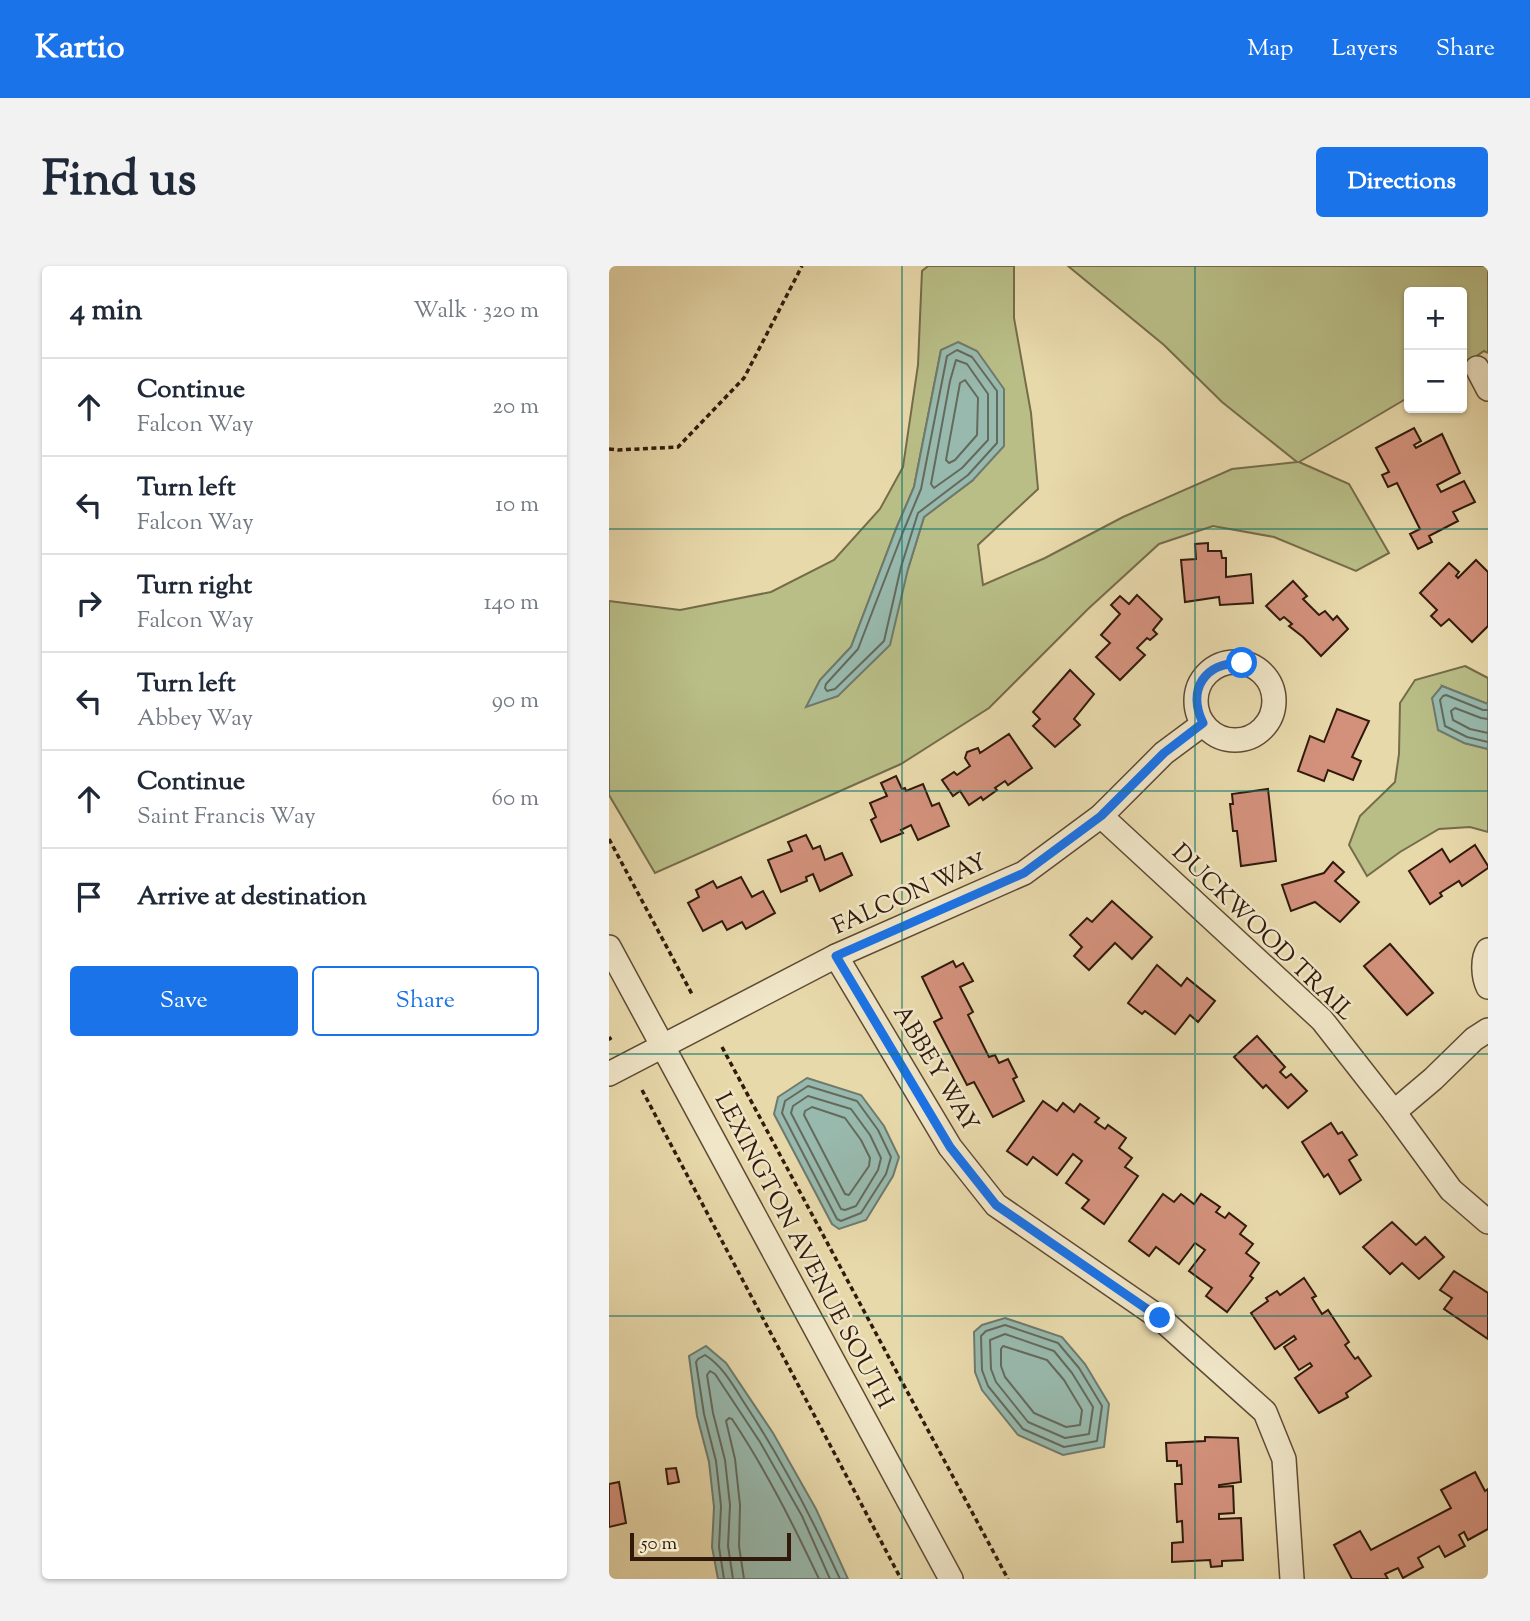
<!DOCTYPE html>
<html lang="en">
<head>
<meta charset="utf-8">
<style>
  :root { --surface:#fff; --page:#f2f2f3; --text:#1f2937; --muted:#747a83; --line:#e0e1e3; --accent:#1a73e8 }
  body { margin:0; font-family:"Sorts Mill Goudy",serif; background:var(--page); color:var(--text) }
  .controls { position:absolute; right:21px; top:21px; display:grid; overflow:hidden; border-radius:7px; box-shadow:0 2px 5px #0004 }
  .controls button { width:63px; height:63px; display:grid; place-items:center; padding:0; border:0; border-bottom:2px solid var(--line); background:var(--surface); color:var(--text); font:35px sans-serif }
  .scale { position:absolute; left:21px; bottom:18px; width:161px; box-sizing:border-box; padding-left:7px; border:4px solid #311a0c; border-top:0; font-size:19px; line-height:24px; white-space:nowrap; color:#311a0c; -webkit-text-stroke:5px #f0e6c8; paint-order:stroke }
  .stop { position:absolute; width:21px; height:21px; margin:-16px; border:5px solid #1a73e8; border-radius:50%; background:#fff }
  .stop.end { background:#1a73e8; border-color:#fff; box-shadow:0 2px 7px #0008 }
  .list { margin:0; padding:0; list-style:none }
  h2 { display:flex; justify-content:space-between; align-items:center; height:91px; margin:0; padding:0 28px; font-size:30px }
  h2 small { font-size:23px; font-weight:400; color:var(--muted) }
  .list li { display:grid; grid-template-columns:46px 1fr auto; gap:21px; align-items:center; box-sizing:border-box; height:98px; padding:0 28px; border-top:2px solid var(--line) }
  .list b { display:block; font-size:26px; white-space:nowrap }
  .list p { margin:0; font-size:23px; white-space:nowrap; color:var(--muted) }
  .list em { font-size:23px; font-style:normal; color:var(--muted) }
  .actions { display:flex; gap:14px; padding:21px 28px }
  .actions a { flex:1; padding:16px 0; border:2px solid var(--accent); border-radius:7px; text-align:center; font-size:24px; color:var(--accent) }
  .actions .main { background:var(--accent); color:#fff }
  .icon { flex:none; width:38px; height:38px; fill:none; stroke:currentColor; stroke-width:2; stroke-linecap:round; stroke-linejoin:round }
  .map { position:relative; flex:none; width:879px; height:1313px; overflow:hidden; border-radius:7px }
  header { display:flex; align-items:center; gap:42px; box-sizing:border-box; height:98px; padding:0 35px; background:var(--accent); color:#fff }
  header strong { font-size:33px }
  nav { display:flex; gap:38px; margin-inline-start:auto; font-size:24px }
  .intro { display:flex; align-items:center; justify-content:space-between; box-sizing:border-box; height:168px; padding:0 42px }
  h1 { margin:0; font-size:49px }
  .button { padding:18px 32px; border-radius:7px; background:var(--accent); color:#fff; font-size:24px; font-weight:700 }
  main { display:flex; gap:42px; padding:0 42px }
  aside { flex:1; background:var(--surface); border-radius:7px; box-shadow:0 2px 5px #0004 }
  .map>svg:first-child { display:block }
</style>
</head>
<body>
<header>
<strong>Kartio</strong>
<nav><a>Map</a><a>Layers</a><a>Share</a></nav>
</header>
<div class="intro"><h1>Find us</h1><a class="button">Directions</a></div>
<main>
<aside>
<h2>4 min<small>Walk · 320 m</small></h2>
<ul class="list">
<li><svg class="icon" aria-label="ahead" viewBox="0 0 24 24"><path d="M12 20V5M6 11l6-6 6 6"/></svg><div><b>Continue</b><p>Falcon Way</p></div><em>20 m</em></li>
<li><svg class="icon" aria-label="left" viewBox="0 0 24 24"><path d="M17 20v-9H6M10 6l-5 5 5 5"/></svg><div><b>Turn left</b><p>Falcon Way</p></div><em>10 m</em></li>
<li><svg class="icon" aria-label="right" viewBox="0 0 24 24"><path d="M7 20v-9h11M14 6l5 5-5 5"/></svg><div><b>Turn right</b><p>Falcon Way</p></div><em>140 m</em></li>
<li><svg class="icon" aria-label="left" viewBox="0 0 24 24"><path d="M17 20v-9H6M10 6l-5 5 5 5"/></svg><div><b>Turn left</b><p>Abbey Way</p></div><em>90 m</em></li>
<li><svg class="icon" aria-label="ahead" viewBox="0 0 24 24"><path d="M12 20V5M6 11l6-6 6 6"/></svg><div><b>Continue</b><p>Saint Francis Way</p></div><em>60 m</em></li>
<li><svg class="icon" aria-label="arrive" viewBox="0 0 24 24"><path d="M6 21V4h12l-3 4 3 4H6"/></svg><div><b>Arrive at destination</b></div></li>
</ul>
<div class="actions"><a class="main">Save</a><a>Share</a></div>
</aside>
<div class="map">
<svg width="879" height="1313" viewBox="0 0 879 1313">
  <rect width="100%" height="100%" fill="#e8d9ab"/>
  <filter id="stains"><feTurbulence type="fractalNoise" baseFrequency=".00286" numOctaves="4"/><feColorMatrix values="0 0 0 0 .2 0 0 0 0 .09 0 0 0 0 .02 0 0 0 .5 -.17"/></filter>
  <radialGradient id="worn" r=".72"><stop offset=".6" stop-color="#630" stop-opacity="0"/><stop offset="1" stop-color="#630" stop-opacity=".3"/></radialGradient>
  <!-- green -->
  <g fill="#b9be87" stroke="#756c4a" stroke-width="2" fill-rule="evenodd">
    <path d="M319,0H405V52L422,147L429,223L369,279L374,319L436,292L514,251L623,203L688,196L613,136L555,79L459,0H879V87L875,85L853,100V26H800V131L690,196L740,218L780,287L747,305L665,271L604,260L550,278L479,343L380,442L292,498L46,607L0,529V335L71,344L162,326L225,294L271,243L294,201L309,99L313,5ZM332,84L364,214L315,251L299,303L229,430L198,440L211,414L242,381L287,263L305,221Z"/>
    <polygon points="856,400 879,412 879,438 833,420 855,477 879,483 879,566 861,561 830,563 791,586 758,610 740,579 751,550 786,516 790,488 791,437 806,414"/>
  </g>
  <!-- water -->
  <g fill="#98baae" stroke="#6f7a6d" stroke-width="2">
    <polygon points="349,76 368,85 395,123 395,180 364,214 315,251 299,303 281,379 229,430 197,441 211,414 242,381 287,263 305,221 332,84"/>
    <polygon points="833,420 879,438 879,483 855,477 829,464 823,432"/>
    <polygon points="198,812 252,829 275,860 290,891 284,910 257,954 230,963 223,958 165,848 169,831"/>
    <polygon points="396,1052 453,1071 476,1098 500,1138 495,1181 454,1189 409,1169 373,1124 366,1106 365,1066 373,1059"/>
    <polygon points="97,1080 117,1097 164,1167 207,1243 239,1313 109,1313 103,1281 105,1241 100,1196 88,1150 80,1090"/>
  </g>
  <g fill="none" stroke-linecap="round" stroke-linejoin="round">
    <!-- shore -->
    <g stroke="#646a5d" stroke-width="2">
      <polygon points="348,84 363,91 388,125 388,177 359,209 309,247 292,301 275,375 226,423 218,425 216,422 217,418 249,383 294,266 312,223 338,90"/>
      <polygon points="347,94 358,98 379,128 379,174 353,202 325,222 322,218 341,115"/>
      <polygon points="356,114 369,132 368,169 346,194 340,197 337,194 351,117"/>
      <polyline points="879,444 874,444 837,429 834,430 831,434 836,460 858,471 879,476"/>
      <polyline points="879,453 872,452 846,442 842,445 844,454 861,463 879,467"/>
      <polygon points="199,820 248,835 269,864 282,891 277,908 252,947 232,955 228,953 173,847 176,835"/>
      <polygon points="199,830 242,843 261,869 272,892 269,904 247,940 236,944 232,943 182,847 184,840"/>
      <polygon points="203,841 236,852 252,874 261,892 260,900 240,929 236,928 195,849 196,845"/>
      <polygon points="396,1059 449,1077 470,1102 493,1140 488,1175 455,1181 414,1163 379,1120 373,1104 372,1070 377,1065"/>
      <polygon points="396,1068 445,1085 463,1107 484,1141 480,1168 456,1172 419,1156 387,1116 382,1103 381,1074"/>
      <polygon points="394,1080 438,1094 455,1114 473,1144 471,1159 457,1161 425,1147 396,1111 392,1100 392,1083"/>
      <path d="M115,1313L110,1281L112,1240L107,1195L95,1148L87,1096L89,1093L96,1089C114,1100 125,1121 136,1138C173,1194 203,1252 231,1313"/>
      <polyline points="124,1313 119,1280 121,1239 116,1194 104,1147 98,1109 101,1105 106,1108 151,1176 193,1250 221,1313"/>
      <path d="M135,1313L130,1280L131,1239L126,1193L117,1155L120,1152L123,1153C157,1204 184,1258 210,1313"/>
    </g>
  </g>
  <!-- building -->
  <g fill="#d3917c" stroke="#311a0c" stroke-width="2">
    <polygon points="805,162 812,175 805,179 807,182 833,168 851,207 828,219 832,226 855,215 866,236 844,246 849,255 820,270 823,276 809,283 801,268 811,263 788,217 779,221 773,209 780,206 767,182"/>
    <polygon points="599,277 599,285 612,285 613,292 617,292 617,311 642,308 644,337 611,339 610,331 576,336 572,294 587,293 586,278"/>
    <polygon points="867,294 879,306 879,360 863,376 840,353 832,360 822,350 828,344 811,327 840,297 850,306 847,310 849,312"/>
    <polygon points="684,315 698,330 694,333 710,349 716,345 724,354 728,350 739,363 712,390 694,371 680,360 683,358 675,351 671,354 657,340"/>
    <polygon points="528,329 553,353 544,364 548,368 541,374 538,372 528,382 536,389 511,414 487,391 501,377 492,369 511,348 502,339 511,330 520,338"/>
    <polygon points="461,404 485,428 465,453 471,459 446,481 424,460 431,453 424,446"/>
    <polygon points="728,443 760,455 743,491 752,495 744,514 719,504 715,515 689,505 701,470 715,476"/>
    <polygon points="400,468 423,502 399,519 396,515 386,522 388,524 374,534 372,531 360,539 351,525 344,530 333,514 345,506 348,509 361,500 356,492 358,486 369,482 371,487"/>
    <polygon points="287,510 293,523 296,522 297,525 314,518 323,540 330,537 340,560 309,574 302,559 292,564 294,567 272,576 262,554 267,551 261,537 278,530 272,517"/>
    <polygon points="659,523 667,595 632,600 628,565 624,565 621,538 624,538 623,528"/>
    <polygon points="197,569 204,583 211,580 216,594 233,587 243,609 211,625 204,608 197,611 198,615 172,626 159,594 183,585 179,576"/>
    <polygon points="866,579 879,600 879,602 853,620 850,615 831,627 833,630 821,638 800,605 833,583 841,596"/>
    <polygon points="724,596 735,606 726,615 750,636 731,656 706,636 682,645 673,619 715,607"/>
    <polygon points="132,611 143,631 154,625 166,647 137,663 133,656 118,664 113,655 94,665 79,637 90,631 87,624 104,615 108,622"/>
    <polygon points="503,635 543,671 523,693 506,677 480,704 465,690 473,681 461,669 478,652 483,656"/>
    <polygon points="781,678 824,727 798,749 755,700"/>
    <polygon points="344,695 347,701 354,697 364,715 351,721 364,746 359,749 380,791 386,789 390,797 399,793 408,811 404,813 415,835 384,851 365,816 358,819 325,756 333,752 313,711"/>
    <polygon points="548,699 572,720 578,712 606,735 589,756 581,749 566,768 536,745 533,748 519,737"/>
    <polygon points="648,770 676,801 671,806 677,812 682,808 698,825 679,842 657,819 654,822 625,791"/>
    <polygon points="434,835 448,845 454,837 465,846 471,838 490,852 486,856 496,863 499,859 517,872 510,882 523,892 516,901 529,910 495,958 473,942 480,934 457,917 473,895 464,888 448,909 424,891 418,899 398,885"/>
    <polygon points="722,857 729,868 733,866 748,889 740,894 752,914 731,928 719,908 715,911 693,876"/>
    <polygon points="554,928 565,936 572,928 585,938 592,928 611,941 607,946 616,952 620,947 637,960 631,968 644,978 637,987 650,997 641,1010 644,1012 618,1046 597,1030 603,1022 580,1005 596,984 586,977 570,998 547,981 540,990 520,975"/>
    <polygon points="783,956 807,979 816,971 835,991 810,1013 793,997 781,1008 754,981"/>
    <polygon points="845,1005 879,1027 879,1073 835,1043 843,1032 831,1024"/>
    <polygon points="695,1012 707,1030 703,1032 713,1048 719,1044 740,1076 736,1079 746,1093 749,1091 762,1110 737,1127 739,1131 710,1147 686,1112 703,1100 701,1097 690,1104 675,1081 687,1073 685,1070 666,1083 642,1047 659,1035 657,1032 668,1025 671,1029"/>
    <polygon points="596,1171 629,1172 632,1216 610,1219 610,1221 624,1220 625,1247 610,1248 610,1253 632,1252 634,1294 613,1295 613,1300 602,1301 601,1294 563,1296 563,1277 574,1276 573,1255 568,1256 566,1218 573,1218 572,1199 568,1200 568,1195 558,1195 557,1177 596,1175"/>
    <polygon points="67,1202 70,1216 59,1218 57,1203"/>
    <polygon points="866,1206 876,1225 879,1223 879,1263 859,1274 855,1266 850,1269 856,1280 836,1291 830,1280 809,1292 814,1301 794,1312 789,1302 776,1308 779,1313 743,1313 725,1279 751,1265 762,1284 842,1242 832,1224"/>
    <polygon points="10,1216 17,1257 0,1261 0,1218"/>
  </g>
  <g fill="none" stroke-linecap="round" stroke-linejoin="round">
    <!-- minor casing -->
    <g stroke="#5f4a34" stroke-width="26">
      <g id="minor">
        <polyline points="868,102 879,123"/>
        <circle cx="626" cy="435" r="39"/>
        <polyline points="492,550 713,754 785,846 842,924 879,956"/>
        <polyline points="0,681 342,1313"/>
        <path d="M879,684C873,693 874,711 879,721"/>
        <polyline points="227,690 341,881 387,939 551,1052 656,1146 675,1193 683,1313"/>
        <polyline points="0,808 227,690 415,607 492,550 555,487 594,458"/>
        <polyline points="785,846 824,813 865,773 879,764"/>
      </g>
    </g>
    <!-- path -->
    <g stroke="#311a0c" stroke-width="3.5" stroke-dasharray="5 3.5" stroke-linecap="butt">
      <polyline points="0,183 9,184 69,181 135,112 193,0"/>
      <polyline points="0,573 84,730"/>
      <polyline points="0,771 2,774"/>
      <polyline points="113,781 399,1313"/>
      <polyline points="33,824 292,1313"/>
    </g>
    <!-- minor -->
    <use href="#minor" stroke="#f0e6c8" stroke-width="23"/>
  </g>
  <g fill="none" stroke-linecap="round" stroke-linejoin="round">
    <!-- route -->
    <path stroke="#1a73e8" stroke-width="9" d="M551,1052L387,939L341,881L227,690L415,607L492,550L555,487L594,457C578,424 595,396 633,397"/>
  </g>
  <!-- grid -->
  <path fill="none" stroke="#0f766e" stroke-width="2" stroke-opacity="0.55" d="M293,0V1313M586,0V1313M0,263H879M0,525H879M0,788H879M0,1050H879"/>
  <g text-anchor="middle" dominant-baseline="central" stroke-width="5" stroke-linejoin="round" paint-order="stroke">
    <!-- street labels -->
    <g font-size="24" fill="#311a0c" stroke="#f0e6c8">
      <text transform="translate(301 629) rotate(-24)">FALCON WAY</text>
      <text transform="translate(653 667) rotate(44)">DUCKWOOD TRAIL</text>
      <text transform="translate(326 803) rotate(59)">ABBEY WAY</text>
      <text transform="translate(194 985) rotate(62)">LEXINGTON AVENUE SOUTH</text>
    </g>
  </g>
  <rect width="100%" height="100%" filter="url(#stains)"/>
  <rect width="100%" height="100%" fill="url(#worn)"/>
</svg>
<div class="controls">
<button>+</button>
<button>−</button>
</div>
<div class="scale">50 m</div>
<div class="stop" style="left:633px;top:397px"></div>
<div class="stop end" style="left:551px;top:1052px"></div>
</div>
</main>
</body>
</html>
